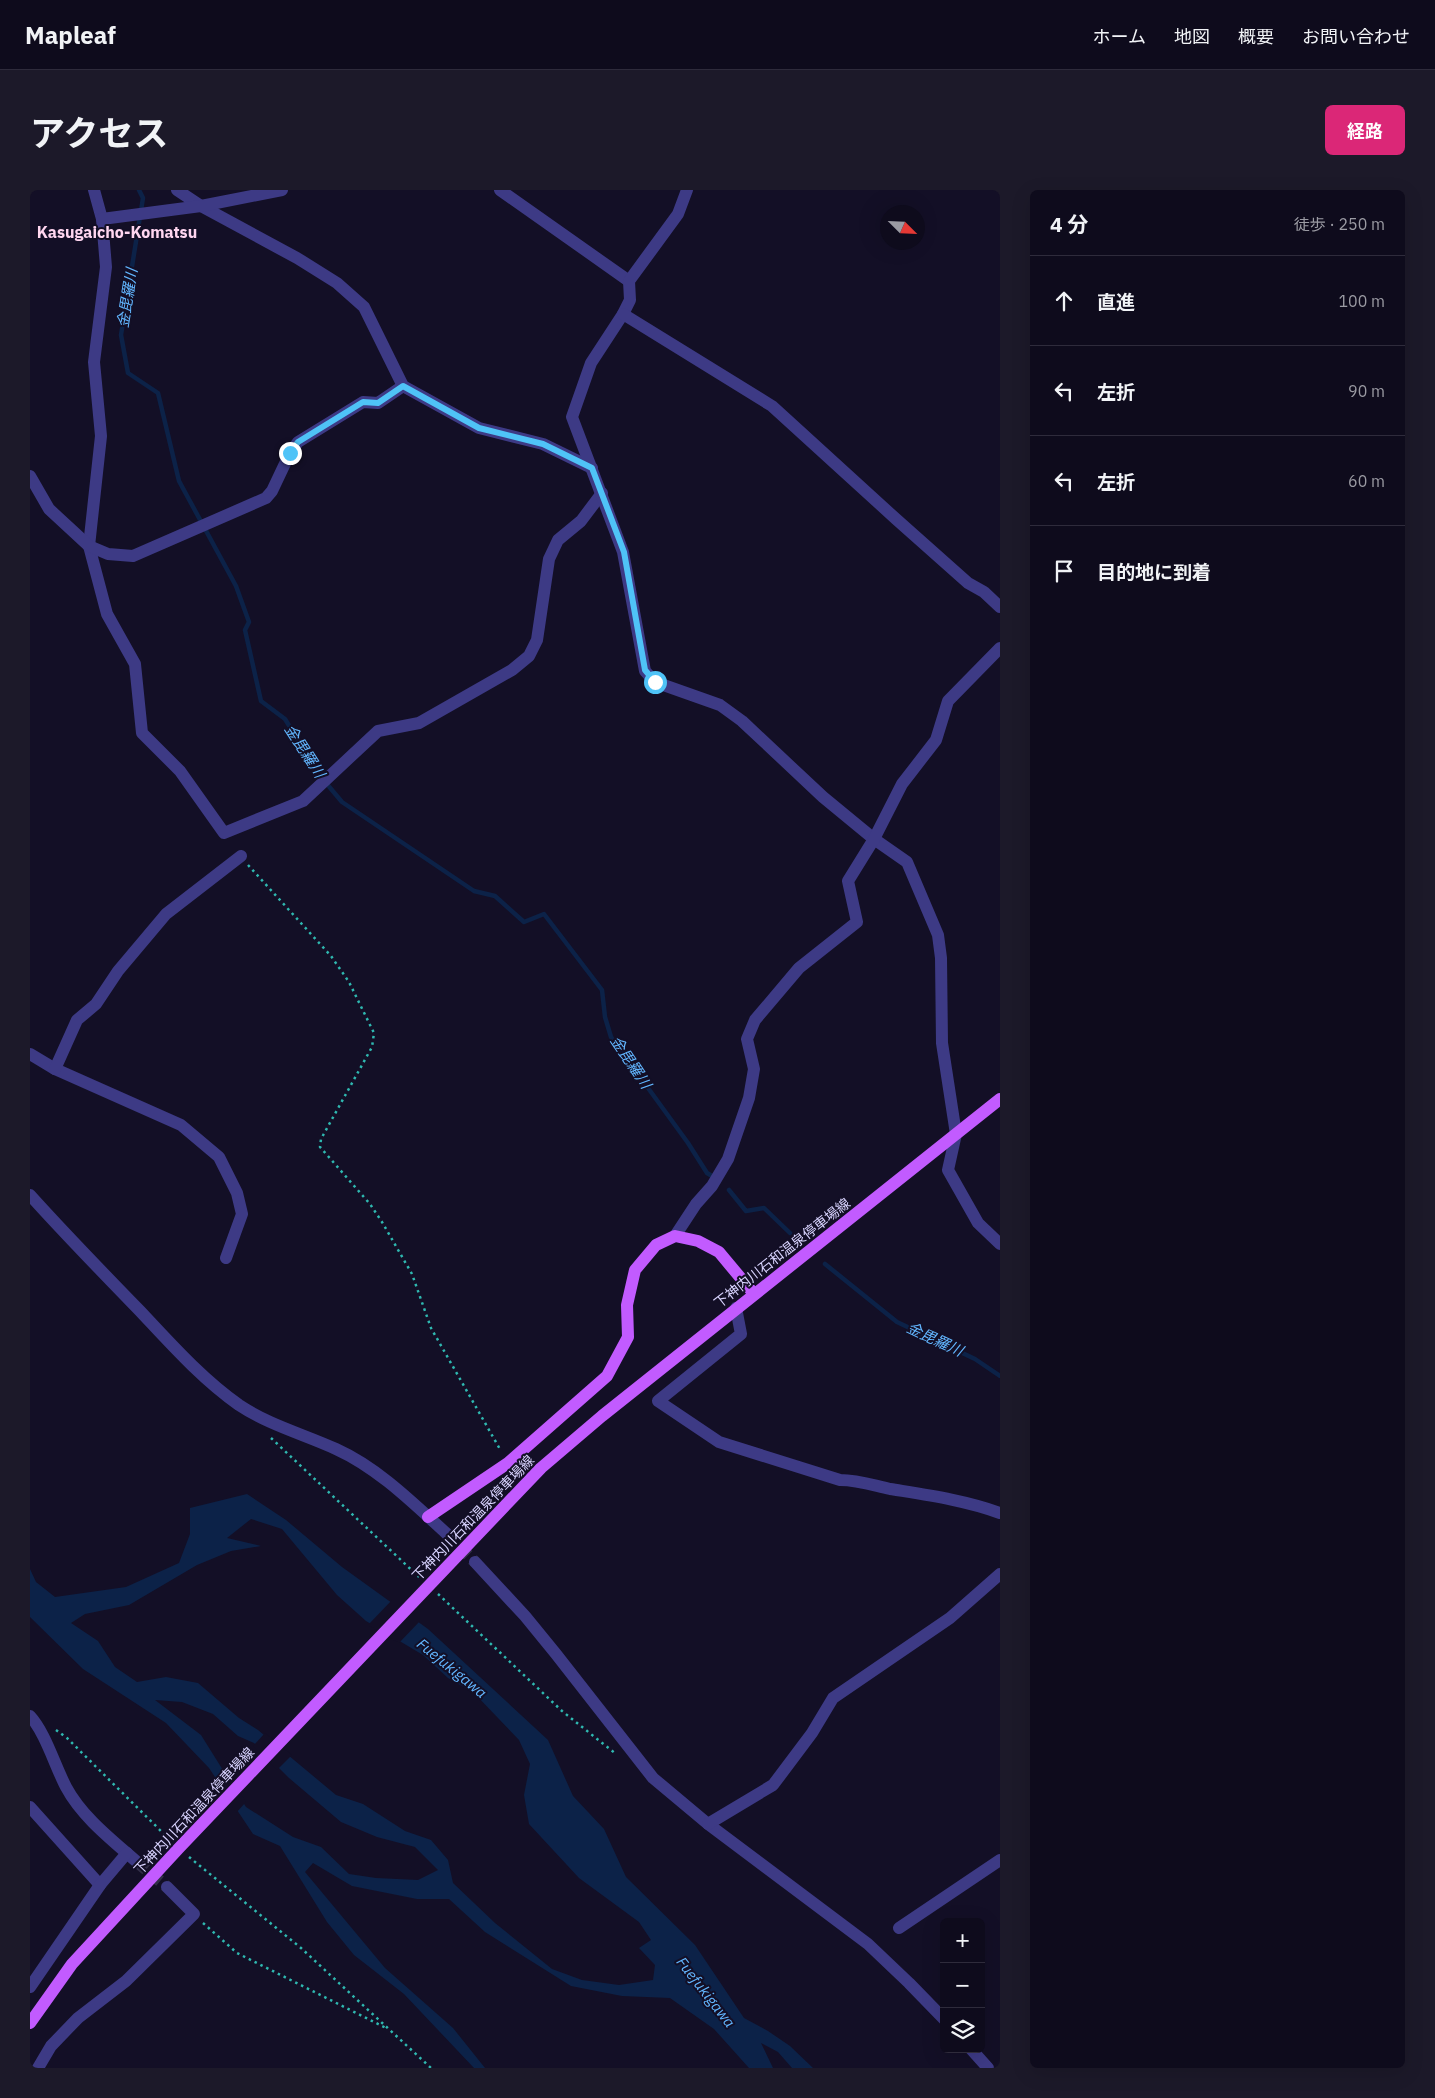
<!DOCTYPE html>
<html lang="ja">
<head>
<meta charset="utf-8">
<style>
  :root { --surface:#0e0b1c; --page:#1c1929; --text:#f1f3f6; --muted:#9b9ba3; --line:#2e2b3b; --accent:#db2777 }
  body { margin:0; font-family:"IBM Plex Sans","Noto Sans JP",sans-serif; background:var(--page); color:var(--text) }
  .controls { position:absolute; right:15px; bottom:15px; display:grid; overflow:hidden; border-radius:8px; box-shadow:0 5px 20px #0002 }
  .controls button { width:45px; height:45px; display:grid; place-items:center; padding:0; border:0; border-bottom:1px solid var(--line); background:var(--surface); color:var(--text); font:25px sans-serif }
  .compass { position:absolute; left:850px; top:15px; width:45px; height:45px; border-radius:50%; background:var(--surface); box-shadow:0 5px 20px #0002; rotate:114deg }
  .stop { position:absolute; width:15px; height:15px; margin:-11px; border:4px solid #4fc3f7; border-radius:50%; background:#fff }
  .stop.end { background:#4fc3f7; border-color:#fff; box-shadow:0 1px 5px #0008 }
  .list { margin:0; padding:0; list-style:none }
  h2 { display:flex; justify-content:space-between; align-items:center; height:65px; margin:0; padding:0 20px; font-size:21px }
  h2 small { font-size:16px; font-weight:400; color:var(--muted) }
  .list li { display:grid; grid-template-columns:32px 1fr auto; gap:15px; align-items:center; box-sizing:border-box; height:90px; padding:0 20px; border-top:1px solid var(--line) }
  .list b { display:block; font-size:19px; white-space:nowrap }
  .list em { font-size:16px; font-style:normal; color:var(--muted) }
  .icon { flex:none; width:28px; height:28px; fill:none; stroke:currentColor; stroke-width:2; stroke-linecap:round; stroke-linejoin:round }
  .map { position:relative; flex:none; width:970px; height:1878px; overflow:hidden; border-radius:8px }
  header { display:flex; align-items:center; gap:30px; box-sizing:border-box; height:70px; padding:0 25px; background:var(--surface); border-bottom:1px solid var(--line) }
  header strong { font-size:24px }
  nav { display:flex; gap:28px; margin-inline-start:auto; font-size:18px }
  .intro { display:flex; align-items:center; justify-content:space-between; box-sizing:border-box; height:120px; padding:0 30px }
  h1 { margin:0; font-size:35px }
  .button { padding:12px 22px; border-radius:8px; background:var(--accent); color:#fff; font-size:18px; font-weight:700 }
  main { display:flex; gap:30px; padding:0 30px }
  aside { flex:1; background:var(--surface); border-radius:8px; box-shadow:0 5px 20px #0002 }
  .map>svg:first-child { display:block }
</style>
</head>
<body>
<header>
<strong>Mapleaf</strong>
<nav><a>ホーム</a><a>地図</a><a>概要</a><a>お問い合わせ</a></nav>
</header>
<div class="intro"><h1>アクセス</h1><a class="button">経路</a></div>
<main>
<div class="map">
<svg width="970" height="1878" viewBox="0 0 970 1878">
  <rect width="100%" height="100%" fill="#130f26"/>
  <!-- water -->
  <path fill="#0c2248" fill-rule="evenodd" d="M217,1304L256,1330L312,1377L398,1439L518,1550L543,1606L574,1639L596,1687L665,1755L714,1828L738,1841L760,1856L783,1878H762L748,1862L731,1853L743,1878H719L684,1839L640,1808L592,1806L541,1796L455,1742L419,1709H387L322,1696L283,1673L275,1682L355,1778L423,1838L455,1878H444L374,1804L324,1765L297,1732L250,1656L223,1644L179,1578L136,1533L53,1479L0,1427V1379L6,1392L25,1407L96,1397L149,1373L160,1344V1318ZM221,1329L252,1339L307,1405L336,1431L393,1465L418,1488L444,1503L489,1550L500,1574L494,1605L499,1634L549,1688L609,1732L621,1750L609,1758L625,1775L623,1790L589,1795L552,1790L522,1779L465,1733L423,1693L418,1670L401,1650L375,1641L333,1614L306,1605L228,1540L209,1528L168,1493L136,1487L107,1492L85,1477L68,1451L41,1433L55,1424L99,1415L167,1375L201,1361L231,1356L197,1348ZM125,1510L152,1512L183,1524L208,1546L224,1553L259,1588L311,1632L347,1647L385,1657L408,1680L388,1690L346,1688L319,1684L291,1657L263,1647L216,1617L171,1545Z"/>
  <!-- pier -->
  <g fill="#130f26">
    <polygon points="362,1410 390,1431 369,1453 338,1435"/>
    <polygon points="235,1543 262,1565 247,1580 223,1556"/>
    <polygon points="198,1582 216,1612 206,1623 187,1594"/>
  </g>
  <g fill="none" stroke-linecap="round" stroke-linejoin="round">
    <!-- stream -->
    <g stroke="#0c2248" stroke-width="4.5">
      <polyline points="109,0 113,8 91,145 98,183 128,203 149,291 206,396 219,432 215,440 231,511 255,529 291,587 312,612 444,701 465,706 494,732 514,724 572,800 575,827 581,847 658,953 677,983 682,986"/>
      <polyline points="699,1000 716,1021 734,1018 760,1043"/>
      <polyline points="795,1074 867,1132 945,1169 970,1186"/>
    </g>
    <!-- minor-tunnel -->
    <g stroke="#312d47" stroke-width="12" stroke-dasharray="12 6" stroke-linecap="butt">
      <polyline points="417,1344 445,1372"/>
      <polyline points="107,1672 137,1697"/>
    </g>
    <!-- path -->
    <g stroke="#2fb8b0" stroke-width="2.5" stroke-dasharray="2.5 4" stroke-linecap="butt">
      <polyline points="218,675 301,766 319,792 344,843 342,857 291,949 290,957 340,1014 352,1032 382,1084 401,1138 471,1261"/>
      <polyline points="241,1248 389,1387"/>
      <polyline points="408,1404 532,1521 586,1564"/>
      <polyline points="26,1540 37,1548 139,1649"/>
      <polyline points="159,1667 271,1758 401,1878"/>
      <polyline points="173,1733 207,1763 356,1838"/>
    </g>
    <!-- minor -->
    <g stroke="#3d3a85" stroke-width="12">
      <polyline points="64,0 72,29 76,77 64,172 71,246 59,356 77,424 105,474 112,543 150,581 194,643 273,611 348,541 389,533 482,480 499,466 507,450 519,369 528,350 551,331 572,303"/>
      <polyline points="147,0 171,16 267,68 307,93 334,117 373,196 449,238 513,254 562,278"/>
      <polyline points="470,0 599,91"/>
      <polyline points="657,0 648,24 599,91 600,110 593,124 561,173 542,227 593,362 615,481 625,492 690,515 712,531 793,607 844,649 877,672 908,745 911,768 912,853 926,944 918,980 948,1033 970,1054"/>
      <polyline points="72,29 171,16 252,0"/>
      <polyline points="593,124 742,216 866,329 938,393 954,402 970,417"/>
      <polyline points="0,286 19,319 59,356 78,364 103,366 236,308 242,301 260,263 268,252 333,212 348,213 373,196"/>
      <polyline points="0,864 25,879 151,935 189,967 207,1003 212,1024 196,1068"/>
      <polyline points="25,879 47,830 66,814 88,781 136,724 211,666"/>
      <path d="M0,1005C36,1045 73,1083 110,1121C141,1154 172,1189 209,1215C239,1235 273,1244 306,1259C348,1278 383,1313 417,1344"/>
      <polyline points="645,1046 666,1014 682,996 698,969 719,908 724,879 717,849 725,830 769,778 827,732 818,691 844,649 872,594 906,550 918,511 970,458"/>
      <path d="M706,1118L711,1144L628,1211L689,1252L810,1290C828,1290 842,1295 860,1299C897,1305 934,1310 970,1323"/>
      <polyline points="445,1372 495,1426 526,1464 623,1588 678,1634 838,1754 879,1793 914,1829"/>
      <path d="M0,1526C15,1542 25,1576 36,1597C52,1627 82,1650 107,1672"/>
      <polyline points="0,1617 70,1695"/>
      <polyline points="678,1634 743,1595 782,1543 803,1508 920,1428 970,1384"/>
      <polyline points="869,1738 970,1670"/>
      <polyline points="0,1797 70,1695 97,1663"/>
      <polyline points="941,1859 958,1878"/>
      <polyline points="8,1878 21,1856 48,1828 96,1791 164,1724 137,1697"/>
    </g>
    <!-- major -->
    <g stroke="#c25bff" stroke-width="12">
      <polyline points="398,1327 478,1273 577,1186 598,1147 597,1115 605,1080 626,1055 645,1046 668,1051 689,1062 724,1104"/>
      <polyline points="0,1833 42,1774 149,1658 511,1278 572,1226 970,909"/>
    </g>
  </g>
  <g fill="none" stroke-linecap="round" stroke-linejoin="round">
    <!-- route -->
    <polyline stroke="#4fc3f7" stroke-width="6" points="260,263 268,252 333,212 348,213 373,196 449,238 513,254 562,278 594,362 615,480 625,492"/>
  </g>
  <g text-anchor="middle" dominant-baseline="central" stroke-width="4" stroke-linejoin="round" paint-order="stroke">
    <!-- street labels -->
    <g font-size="14" fill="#d9d4ff" stroke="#130f26">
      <text transform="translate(752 1063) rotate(-38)">下神内川石和温泉停車場線</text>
      <text transform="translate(443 1328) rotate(-46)">下神内川石和温泉停車場線</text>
      <text transform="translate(164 1621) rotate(-47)">下神内川石和温泉停車場線</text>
    </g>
    <!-- water labels -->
    <g font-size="15" font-style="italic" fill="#62b6ff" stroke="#130f26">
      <text transform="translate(97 108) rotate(-81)">金毘羅川</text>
      <text transform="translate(275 561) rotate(57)">金毘羅川</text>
      <text transform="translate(601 872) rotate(56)">金毘羅川</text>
      <text transform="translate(905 1149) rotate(25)">金毘羅川</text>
      <text transform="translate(422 1478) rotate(39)">Fuefukigawa</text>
      <text transform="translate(676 1802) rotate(52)">Fuefukigawa</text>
    </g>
    <!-- quarter labels -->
    <g font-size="16" font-weight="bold" fill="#ffd6f0" stroke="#130f26">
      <text x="87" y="42">Kasugaicho-Komatsu</text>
    </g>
  </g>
</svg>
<div class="controls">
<button>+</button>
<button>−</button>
<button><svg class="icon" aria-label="layers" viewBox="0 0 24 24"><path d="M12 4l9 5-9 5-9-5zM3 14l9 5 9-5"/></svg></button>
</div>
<svg class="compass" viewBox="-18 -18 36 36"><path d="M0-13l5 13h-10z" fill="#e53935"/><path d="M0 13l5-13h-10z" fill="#9b9ba3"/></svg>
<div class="stop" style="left:625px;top:492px"></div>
<div class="stop end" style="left:260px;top:263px"></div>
</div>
<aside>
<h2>4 分<small>徒歩 · 250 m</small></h2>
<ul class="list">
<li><svg class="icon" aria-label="ahead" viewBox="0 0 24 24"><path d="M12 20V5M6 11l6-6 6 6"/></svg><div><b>直進</b></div><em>100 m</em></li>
<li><svg class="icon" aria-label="left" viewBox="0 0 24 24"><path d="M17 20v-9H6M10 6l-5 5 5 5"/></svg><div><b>左折</b></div><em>90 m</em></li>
<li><svg class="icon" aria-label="left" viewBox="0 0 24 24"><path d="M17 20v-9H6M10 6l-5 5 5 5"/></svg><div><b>左折</b></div><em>60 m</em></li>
<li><svg class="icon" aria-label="arrive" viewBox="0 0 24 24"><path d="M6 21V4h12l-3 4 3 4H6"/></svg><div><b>目的地に到着</b></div></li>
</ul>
</aside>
</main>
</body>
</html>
